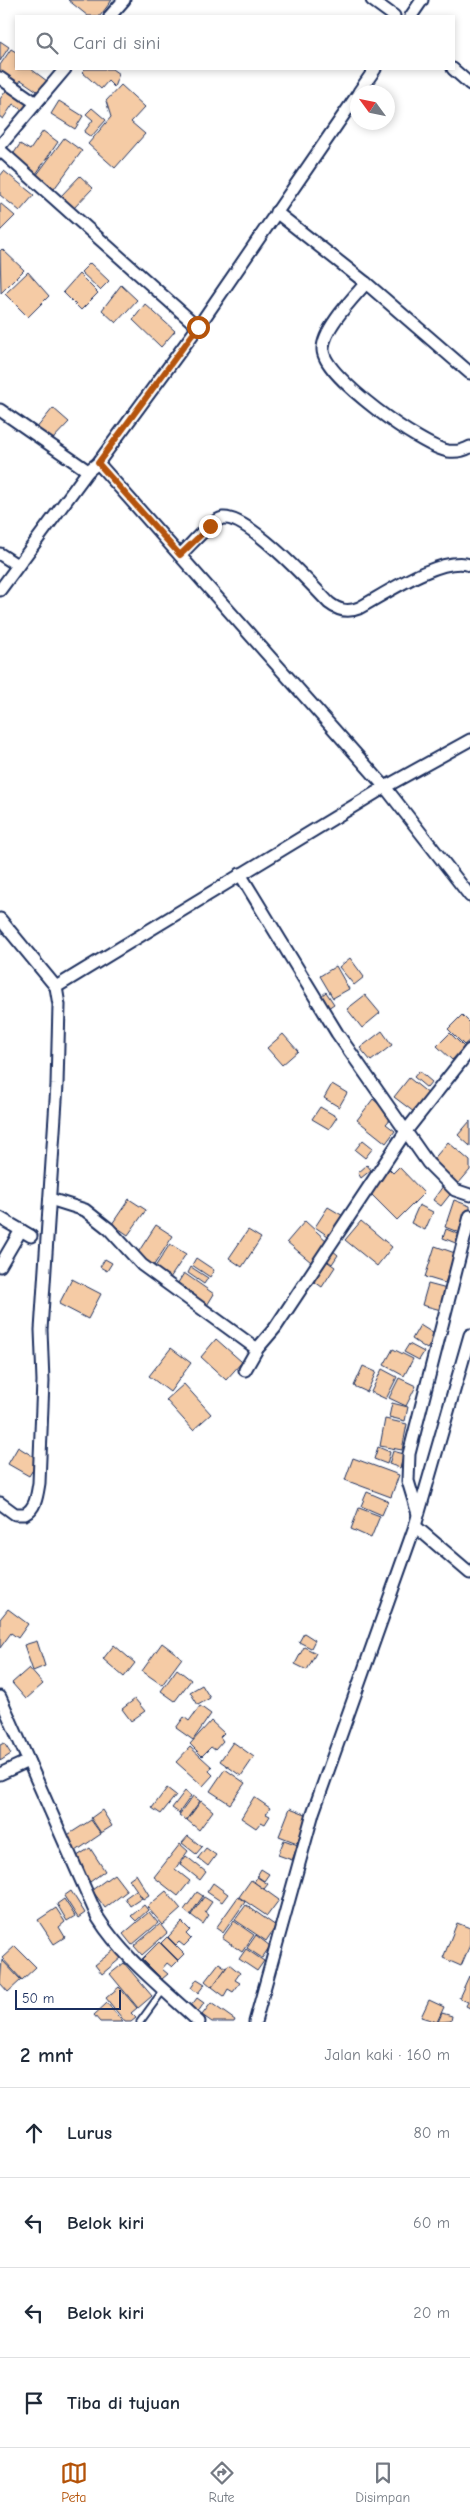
<!DOCTYPE html>
<html lang="id">
<head>
<meta charset="utf-8">
<style>
  :root { --surface:#fff; --page:#f2f2f3; --text:#1f2937; --muted:#747a83; --line:#e0e1e3; --accent:#b45309 }
  body { margin:0; font-family:"Comic Neue",sans-serif; background:var(--page); color:var(--text) }
  .compass { position:absolute; left:350px; top:85px; width:45px; height:45px; border-radius:50%; background:var(--surface); box-shadow:0 2px 8px #0003; rotate:303deg }
  .scale { position:absolute; left:15px; bottom:12px; width:106px; box-sizing:border-box; padding-left:5px; border:2px solid #1b2f5e; border-top:0; font-size:14px; line-height:18px; white-space:nowrap; color:#1b2f5e; -webkit-text-stroke:4px #fff; paint-order:stroke }
  .stop { position:absolute; width:15px; height:15px; margin:-11px; border:4px solid #b45309; border-radius:50%; background:#fff }
  .stop.end { background:#b45309; border-color:#fff; box-shadow:0 1px 5px #0008 }
  .list { margin:0; padding:0; list-style:none }
  h2 { display:flex; justify-content:space-between; align-items:center; height:65px; margin:0; padding:0 20px; font-size:21px }
  h2 small { font-size:16px; font-weight:400; color:var(--muted) }
  .list li { display:grid; grid-template-columns:32px 1fr auto; gap:15px; align-items:center; box-sizing:border-box; height:90px; padding:0 20px; border-top:1px solid var(--line) }
  .list b { display:block; font-size:19px; white-space:nowrap }
  .list em { font-size:16px; font-style:normal; color:var(--muted) }
  .icon { flex:none; width:28px; height:28px; fill:none; stroke:currentColor; stroke-width:2; stroke-linecap:round; stroke-linejoin:round }
  .map { position:relative; flex:none; width:470px; height:2022px; overflow:hidden }
  .search { position:absolute; background:var(--surface); box-shadow:0 2px 8px #0003; left:15px; right:15px; top:15px; height:55px; display:flex; align-items:center; gap:12px; box-sizing:border-box; padding:0 18px; border-radius:0px; color:var(--muted); font-size:19px }
  .sheet { height:425px; background:var(--surface) }
  nav { display:flex; justify-content:space-around; align-items:center; box-sizing:border-box; height:70px; border-top:1px solid var(--line); background:var(--surface); font-size:14px; color:var(--muted) }
  nav a { display:grid; justify-items:center; gap:2px }
  nav .on { color:var(--accent) }
  .map>svg:first-child { display:block }
</style>
</head>
<body>
<div class="map">
<svg width="470" height="2022" viewBox="0 0 470 2022">
  <rect width="100%" height="100%" fill="#fff"/>
  <filter id="ink" filterUnits="userSpaceOnUse"><feTurbulence type="fractalNoise" baseFrequency=".02" numOctaves="2"/><feDisplacementMap in="SourceGraphic" scale="10" xChannelSelector="R" yChannelSelector="G"/><feConvolveMatrix kernelMatrix="1 2 1 2 8 2 1 2 1" color-interpolation-filters="sRGB"/></filter>
  <g filter="url(#ink)">
    <!-- building -->
    <g fill="#f5cba5" stroke="#1b2f5e">
      <polygon points="68,0 112,0 100,16 88,16"/>
      <polygon points="0,41 9,47 0,61"/>
      <polygon points="11,49 16,52 16,69 31,69 47,81 40,93 21,80 19,83 0,71 0,65"/>
      <polygon points="85,69 112,69 119,74 114,87 108,81 101,89 82,72"/>
      <polygon points="121,85 145,107 131,122 145,134 115,168 88,144 111,117 106,101"/>
      <polygon points="8,88 28,102 22,110 13,104 3,119 0,117 0,99"/>
      <polygon points="59,101 83,116 75,129 51,114"/>
      <polygon points="92,108 106,120 91,137 84,132 93,120 86,114"/>
      <polygon points="43,131 58,142 36,174 12,156 20,144 30,150"/>
      <polygon points="64,138 82,151 54,189 36,176"/>
      <polygon points="4,171 34,195 20,211 0,195 0,176"/>
      <polygon points="80,176 93,188 73,209 60,197"/>
      <polygon points="0,203 15,216 0,231"/>
      <polygon points="2,249 24,270 1,293 0,251"/>
      <polygon points="90,263 109,281 100,290 81,272"/>
      <polygon points="28,272 49,296 28,317 5,294"/>
      <polygon points="79,274 98,293 81,310 63,292"/>
      <polygon points="121,285 137,300 116,323 102,310"/>
      <polygon points="145,304 175,331 161,347 133,320"/>
      <polygon points="53,408 69,422 51,441 36,429"/>
      <polygon points="350,958 364,977 354,985 339,967"/>
      <polygon points="336,966 349,989 333,998 320,976"/>
      <polygon points="326,992 334,1004 328,1008 321,996"/>
      <polygon points="365,995 380,1013 362,1028 347,1009"/>
      <polygon points="462,1015 470,1023 470,1040 464,1045 448,1029"/>
      <polygon points="382,1031 392,1045 371,1061 360,1048"/>
      <polygon points="450,1033 464,1047 452,1060 437,1046"/>
      <polygon points="283,1034 298,1051 282,1065 267,1048"/>
      <polygon points="419,1071 432,1082 427,1088 414,1077"/>
      <polygon points="409,1078 429,1094 414,1112 394,1097"/>
      <polygon points="332,1084 347,1093 339,1107 324,1098"/>
      <polygon points="373,1099 393,1116 386,1124 395,1131 386,1143 357,1120"/>
      <polygon points="320,1107 337,1117 329,1129 312,1119"/>
      <polygon points="470,1121 470,1146 458,1135"/>
      <polygon points="363,1140 373,1148 365,1158 355,1150"/>
      <polygon points="448,1142 470,1161 470,1170 458,1184 432,1161"/>
      <polygon points="367,1165 371,1170 361,1178 358,1173"/>
      <polygon points="399,1167 424,1193 397,1220 367,1190 389,1169 393,1173"/>
      <polygon points="443,1186 452,1192 441,1206 433,1200"/>
      <polygon points="129,1199 146,1210 128,1235 112,1224"/>
      <polygon points="454,1200 470,1206 470,1214 463,1234 445,1227"/>
      <polygon points="419,1205 433,1212 425,1230 411,1223"/>
      <polygon points="328,1207 345,1217 331,1238 315,1227"/>
      <polygon points="305,1221 328,1242 311,1262 287,1242"/>
      <polygon points="361,1221 392,1247 377,1266 345,1240"/>
      <polygon points="156,1225 173,1236 152,1268 135,1257"/>
      <polygon points="446,1229 461,1235 458,1244 443,1238"/>
      <polygon points="248,1230 261,1238 242,1267 229,1258"/>
      <polygon points="170,1244 186,1254 168,1281 153,1270"/>
      <polygon points="435,1246 455,1253 445,1283 425,1277"/>
      <polygon points="332,1250 338,1255 332,1264 325,1259"/>
      <polygon points="196,1258 214,1270 210,1277 192,1265"/>
      <polygon points="105,1259 112,1263 107,1271 100,1267"/>
      <polygon points="325,1260 335,1267 322,1287 312,1280"/>
      <polygon points="191,1267 208,1278 204,1284 188,1273"/>
      <polygon points="184,1273 214,1294 206,1307 176,1286"/>
      <polygon points="72,1279 101,1294 88,1319 59,1304"/>
      <polygon points="428,1284 447,1289 441,1310 422,1305"/>
      <polygon points="420,1325 436,1335 427,1349 412,1339"/>
      <polygon points="216,1339 242,1362 226,1380 201,1357"/>
      <polygon points="409,1344 424,1352 419,1360 404,1352"/>
      <polygon points="171,1348 191,1363 170,1392 149,1376"/>
      <polygon points="393,1349 413,1359 404,1376 384,1365"/>
      <polygon points="363,1366 376,1372 367,1392 354,1386"/>
      <polygon points="382,1369 397,1377 386,1399 371,1392"/>
      <polygon points="399,1378 416,1386 406,1406 389,1398"/>
      <polygon points="184,1384 211,1414 193,1430 166,1400"/>
      <polygon points="392,1403 408,1407 405,1421 389,1417"/>
      <polygon points="385,1419 407,1424 402,1450 380,1446"/>
      <polygon points="18,1447 39,1460 29,1476 8,1464"/>
      <polygon points="378,1447 390,1452 387,1464 374,1459"/>
      <polygon points="393,1451 404,1454 400,1468 389,1464"/>
      <polygon points="353,1458 399,1475 391,1497 345,1480"/>
      <polygon points="367,1492 388,1501 382,1515 361,1506"/>
      <polygon points="359,1508 380,1516 371,1538 351,1529"/>
      <polygon points="8,1609 28,1624 18,1638 11,1633 0,1648 0,1619"/>
      <polygon points="304,1633 315,1640 311,1648 299,1642"/>
      <polygon points="37,1641 45,1666 33,1671 24,1645"/>
      <polygon points="162,1643 182,1658 162,1685 142,1671"/>
      <polygon points="114,1645 135,1663 124,1677 103,1659"/>
      <polygon points="304,1647 316,1653 307,1670 295,1664"/>
      <polygon points="29,1668 43,1684 26,1699 12,1683"/>
      <polygon points="177,1669 191,1680 175,1701 161,1691"/>
      <polygon points="202,1685 210,1698 198,1705 190,1692"/>
      <polygon points="135,1699 145,1711 131,1721 122,1709"/>
      <polygon points="200,1706 211,1714 193,1740 176,1728 184,1717 189,1721"/>
      <polygon points="211,1721 224,1733 220,1737 223,1741 215,1750 211,1747 202,1756 190,1744"/>
      <polygon points="233,1742 254,1757 241,1776 220,1761"/>
      <polygon points="4,1743 11,1754 0,1761 0,1745"/>
      <polygon points="190,1747 212,1767 209,1771 213,1775 203,1786 176,1762"/>
      <polygon points="225,1769 245,1783 230,1804 210,1791"/>
      <polygon points="167,1788 176,1795 161,1814 152,1808"/>
      <polygon points="185,1791 191,1796 179,1813 172,1808"/>
      <polygon points="193,1796 200,1801 186,1820 179,1815"/>
      <polygon points="254,1797 270,1808 266,1814 270,1816 265,1824 261,1822 256,1828 241,1818"/>
      <polygon points="201,1801 213,1811 199,1830 187,1820"/>
      <polygon points="290,1808 308,1815 297,1843 279,1836"/>
      <polygon points="102,1810 112,1826 101,1833 91,1818"/>
      <polygon points="91,1820 101,1834 76,1851 66,1836"/>
      <polygon points="188,1836 202,1847 196,1854 182,1843"/>
      <polygon points="284,1840 298,1845 292,1860 278,1855"/>
      <polygon points="180,1844 188,1851 175,1869 190,1881 178,1896 154,1877"/>
      <polygon points="90,1848 105,1871 90,1882 74,1858"/>
      <polygon points="206,1848 216,1855 208,1866 198,1858"/>
      <polygon points="186,1856 206,1872 200,1880 180,1864"/>
      <polygon points="261,1869 269,1874 264,1881 257,1876"/>
      <polygon points="114,1874 127,1891 105,1908 92,1890"/>
      <polygon points="136,1874 149,1895 143,1899 129,1879"/>
      <polygon points="257,1877 268,1884 264,1889 254,1882"/>
      <polygon points="251,1880 279,1900 267,1916 239,1897"/>
      <polygon points="213,1883 228,1894 222,1902 207,1892"/>
      <polygon points="136,1890 142,1898 130,1906 125,1898"/>
      <polygon points="71,1891 85,1913 78,1918 64,1896"/>
      <polygon points="166,1891 181,1909 163,1925 147,1907"/>
      <polygon points="197,1892 203,1896 190,1915 184,1910"/>
      <polygon points="204,1897 212,1902 205,1912 209,1915 203,1924 191,1915"/>
      <polygon points="238,1897 245,1902 223,1933 216,1928"/>
      <polygon points="64,1899 75,1916 67,1921 57,1904"/>
      <polygon points="144,1905 148,1910 136,1921 131,1916"/>
      <polygon points="246,1905 276,1926 266,1941 235,1920"/>
      <polygon points="56,1908 65,1922 59,1927 65,1937 54,1944 38,1920"/>
      <polygon points="149,1912 158,1923 132,1945 123,1934"/>
      <polygon points="234,1921 254,1935 242,1952 222,1938"/>
      <polygon points="182,1922 190,1930 186,1934 191,1939 184,1946 179,1942 176,1945 168,1937"/>
      <polygon points="457,1923 470,1928 470,1945 461,1966 443,1958"/>
      <polygon points="160,1924 167,1933 142,1955 134,1946"/>
      <polygon points="256,1935 270,1946 262,1958 247,1948"/>
      <polygon points="167,1937 184,1954 178,1960 161,1943"/>
      <polygon points="159,1942 178,1961 172,1967 167,1963 162,1969 168,1974 162,1979 142,1959"/>
      <polygon points="15,1946 36,1967 22,1980 2,1958"/>
      <polygon points="246,1949 264,1961 257,1971 239,1959"/>
      <polygon points="114,1950 121,1958 102,1974 95,1965"/>
      <polygon points="2,1960 21,1980 8,1992 0,1983"/>
      <polygon points="124,1963 152,1996 138,2008 110,1974"/>
      <polygon points="219,1963 226,1968 212,1987 205,1981"/>
      <polygon points="229,1964 240,1973 235,1980 240,1983 233,1992 228,1989 224,1996 212,1987"/>
      <polygon points="469,1976 470,1977 470,2008 466,2006 468,2002 459,1998"/>
      <polygon points="197,1979 205,1984 198,1993 191,1988"/>
      <polygon points="119,1987 137,2008 131,2013 136,2018 131,2022 125,2022 106,1998"/>
      <polygon points="197,1998 204,2003 198,2012 191,2006"/>
      <polygon points="429,2000 444,2007 437,2022 421,2017"/>
      <polygon points="107,2003 123,2022 100,2022 94,2015"/>
      <polygon points="211,2003 235,2020 234,2022 212,2022 202,2015"/>
      <polygon points="442,2013 452,2016 451,2021 438,2022"/>
    </g>
    <g fill="none" stroke-linecap="round" stroke-linejoin="round">
      <!-- lane casing -->
      <g stroke="#1b2f5e" stroke-width="9">
        <polyline id="lane" points="140,2022 164,1989"/>
      </g>
      <!-- street casing -->
      <g stroke="#1b2f5e" stroke-width="15">
        <g id="street">
          <polyline points="372,0 394,16"/>
          <polyline points="110,16 124,0"/>
          <polyline points="411,16 422,0"/>
          <polyline points="453,69 470,84"/>
          <polyline points="0,78 36,103"/>
          <polyline points="359,92 375,69"/>
          <polyline points="0,146 65,69"/>
          <polyline points="0,150 198,327"/>
          <polyline points="276,212 366,283 470,373"/>
          <path d="M366,283C353,298 322,330 323,350C324,377 422,447 448,451C456,452 463,451 470,447"/>
          <polyline points="0,410 88,471"/>
          <polyline points="98,463 385,787 470,896"/>
          <polyline points="0,554 17,565"/>
          <path d="M180,555C190,546 211,520 223,518C248,515 311,584 329,603C338,610 347,613 359,608C385,594 441,555 470,565"/>
          <polyline points="0,590 88,471 98,463 198,327 358,94"/>
          <polyline points="240,874 337,1033 428,1163 455,1190 470,1195"/>
          <path d="M0,919L56,987L59,1005L57,1085L41,1330L43,1381L39,1483C37,1495 36,1508 25,1514H15L0,1503"/>
          <polyline points="56,987 385,787 470,740"/>
          <polyline points="50,1199 85,1210 109,1229 142,1265 257,1349"/>
          <polyline points="0,1218 31,1236"/>
          <polyline points="0,1266 21,1230"/>
          <polyline points="245,1370 257,1349 275,1328 406,1131 470,1050"/>
          <polyline points="418,1514 408,1481 409,1454 470,1216"/>
          <polyline points="415,1526 470,1573"/>
          <path d="M0,1697L98,1918C123,1958 165,1990 199,2022"/>
          <polyline points="0,1774 28,1761"/>
          <polyline points="255,2022 313,1813 415,1526 470,1335"/>
        </g>
      </g>
      <!-- lane -->
      <use href="#lane" stroke="#fff" stroke-width="5.5"/>
      <!-- street -->
      <use href="#street" stroke="#fff" stroke-width="11"/>
    </g>
  </g>
  <g fill="none" stroke-linecap="round" stroke-linejoin="round" filter="url(#ink)">
    <!-- route -->
    <polyline stroke="#b45309" stroke-width="6" points="198,327 98,463 180,555 210,526"/>
  </g>
</svg>
<svg class="compass" viewBox="-18 -18 36 36"><path d="M0-13l5 13h-10z" fill="#e53935"/><path d="M0 13l5-13h-10z" fill="#747a83"/></svg>
<div class="scale">50 m</div>
<div class="stop" style="left:198px;top:327px"></div>
<div class="stop end" style="left:210px;top:526px"></div>
<div class="search"><svg class="icon" aria-label="search" viewBox="0 0 24 24"><circle cx="10" cy="10" r="6"/><path d="M15 15l6 6"/></svg>Cari di sini</div>
</div>
<section class="sheet">
<h2>2 mnt<small>Jalan kaki · 160 m</small></h2>
<ul class="list">
<li><svg class="icon" aria-label="ahead" viewBox="0 0 24 24"><path d="M12 20V5M6 11l6-6 6 6"/></svg><div><b>Lurus</b></div><em>80 m</em></li>
<li><svg class="icon" aria-label="left" viewBox="0 0 24 24"><path d="M17 20v-9H6M10 6l-5 5 5 5"/></svg><div><b>Belok kiri</b></div><em>60 m</em></li>
<li><svg class="icon" aria-label="left" viewBox="0 0 24 24"><path d="M17 20v-9H6M10 6l-5 5 5 5"/></svg><div><b>Belok kiri</b></div><em>20 m</em></li>
<li><svg class="icon" aria-label="arrive" viewBox="0 0 24 24"><path d="M6 21V4h12l-3 4 3 4H6"/></svg><div><b>Tiba di tujuan</b></div></li>
</ul>
</section>
<nav>
<a class="on"><svg class="icon" aria-label="map" viewBox="0 0 24 24"><path d="M3 6l6-2 6 2 6-2v14l-6 2-6-2-6 2zM9 4v14M15 6v14"/></svg>Peta</a>
<a><svg class="icon" aria-label="directions" viewBox="0 0 24 24"><path d="M12 3l9 9-9 9-9-9zM9 14v-3h6M13 9l2 2-2 2"/></svg>Rute</a>
<a><svg class="icon" aria-label="saved" viewBox="0 0 24 24"><path d="M7 4h10v16l-5-4-5 4z"/></svg>Disimpan</a>
</nav>
</body>
</html>
